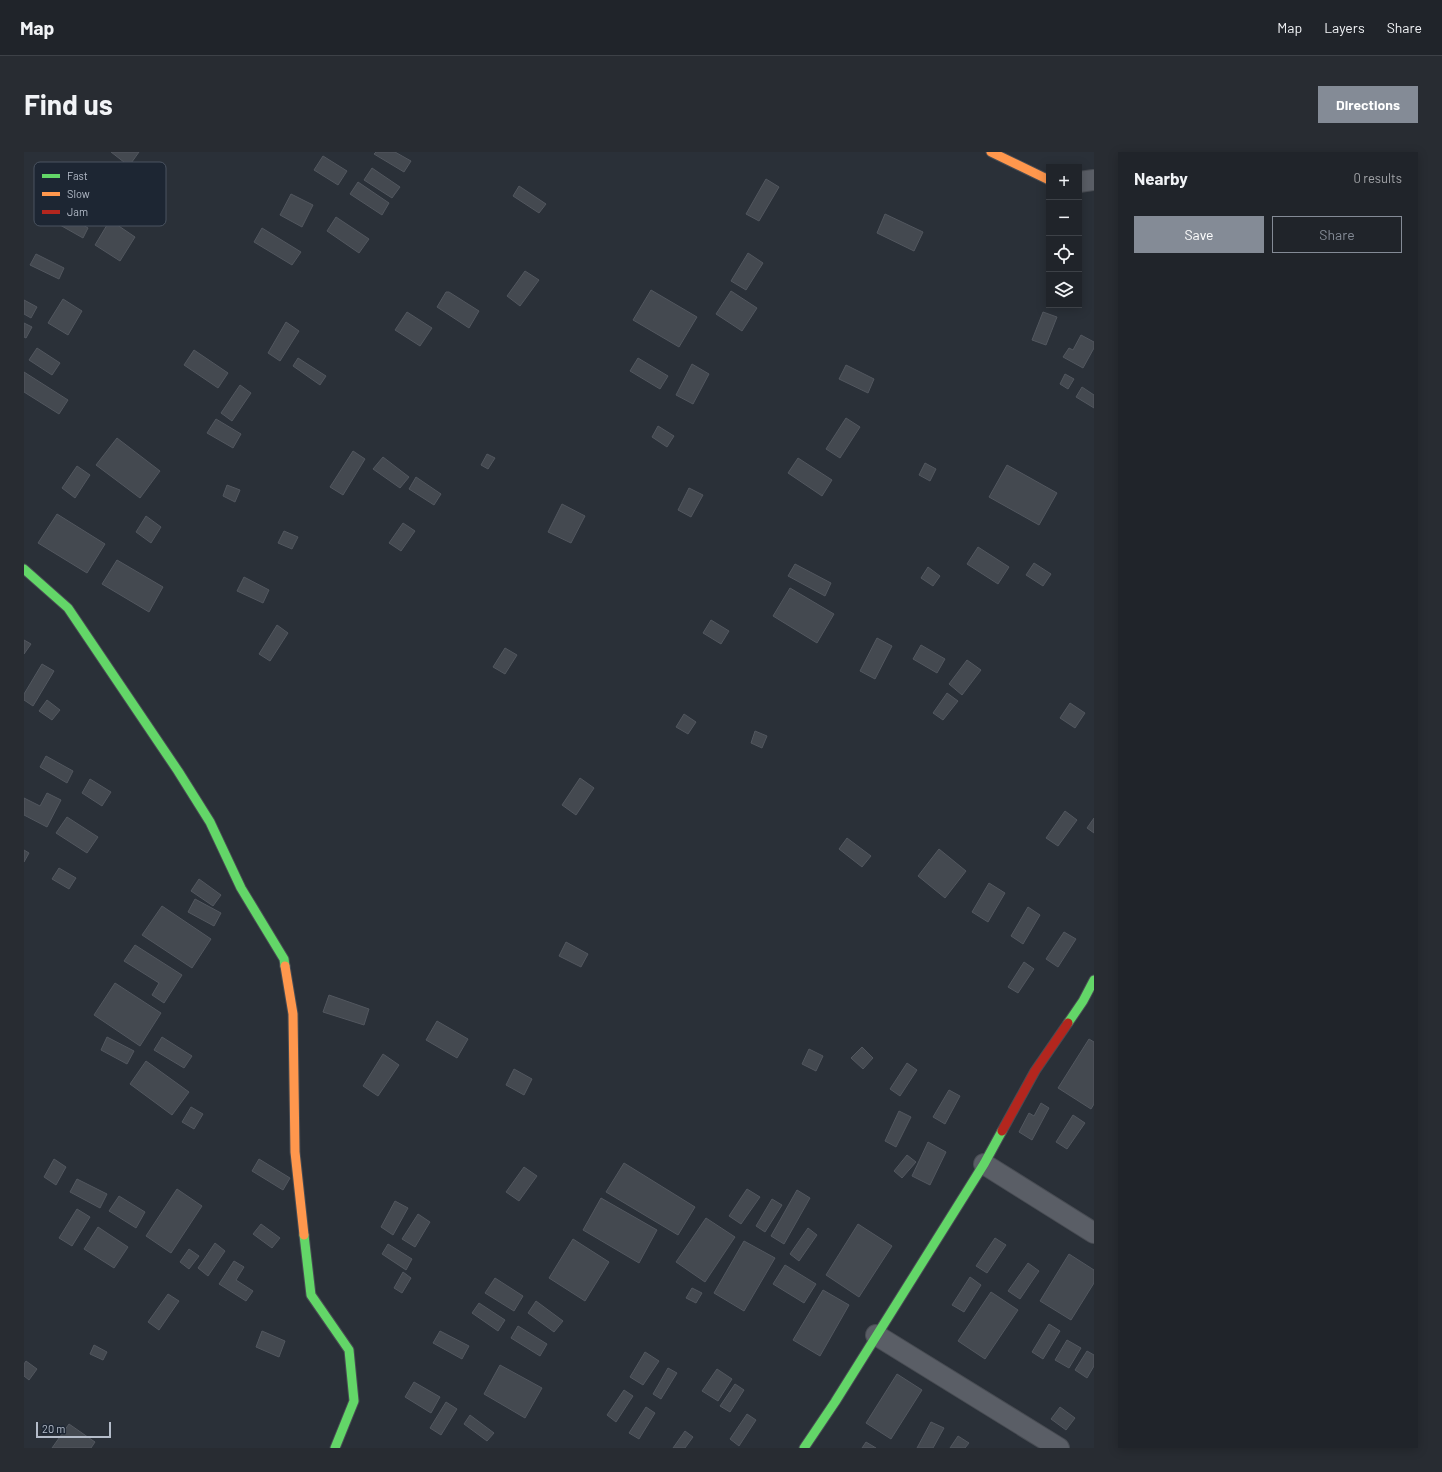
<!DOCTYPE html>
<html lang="en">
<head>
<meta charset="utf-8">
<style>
  :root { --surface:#20242a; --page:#282c32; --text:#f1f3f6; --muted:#a2a4a8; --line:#3d4147; --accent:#848b96 }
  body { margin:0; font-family:Barlow,sans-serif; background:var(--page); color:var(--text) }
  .controls { position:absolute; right:12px; top:12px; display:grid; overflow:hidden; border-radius:0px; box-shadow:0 2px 10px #0003 }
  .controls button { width:36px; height:36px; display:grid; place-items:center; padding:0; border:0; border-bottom:1px solid var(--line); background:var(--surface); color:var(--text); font:20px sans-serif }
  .scale { position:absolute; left:12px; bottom:10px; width:75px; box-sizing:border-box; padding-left:4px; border:2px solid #b4bcc9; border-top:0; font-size:11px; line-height:14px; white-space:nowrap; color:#b4bcc9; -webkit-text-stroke:3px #1d2633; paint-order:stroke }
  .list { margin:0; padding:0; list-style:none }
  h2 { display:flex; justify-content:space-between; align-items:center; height:52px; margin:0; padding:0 16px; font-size:17px }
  h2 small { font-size:13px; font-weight:400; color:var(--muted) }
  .actions { display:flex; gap:8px; padding:12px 16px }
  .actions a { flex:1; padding:9px 0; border:1px solid var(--accent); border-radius:0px; text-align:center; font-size:14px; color:var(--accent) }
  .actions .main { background:var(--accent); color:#fff }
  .icon { flex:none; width:22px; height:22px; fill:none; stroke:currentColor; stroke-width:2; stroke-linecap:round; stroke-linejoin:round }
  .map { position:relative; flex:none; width:1070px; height:1296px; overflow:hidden; border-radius:0px }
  header { display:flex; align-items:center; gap:24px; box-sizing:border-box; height:56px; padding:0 20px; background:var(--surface); border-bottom:1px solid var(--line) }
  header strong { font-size:19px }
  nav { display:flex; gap:22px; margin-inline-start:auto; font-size:14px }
  .intro { display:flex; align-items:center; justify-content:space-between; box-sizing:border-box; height:96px; padding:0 24px }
  h1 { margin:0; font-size:28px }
  .button { padding:10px 18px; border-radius:0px; background:var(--accent); color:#fff; font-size:14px; font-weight:700 }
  main { display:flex; gap:24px; padding:0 24px }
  aside { flex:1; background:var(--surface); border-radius:0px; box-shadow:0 2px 10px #0003 }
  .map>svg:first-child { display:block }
</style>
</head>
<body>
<header>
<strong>Map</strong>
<nav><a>Map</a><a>Layers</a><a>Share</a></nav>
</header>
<div class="intro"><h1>Find us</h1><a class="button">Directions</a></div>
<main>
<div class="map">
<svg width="1070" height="1296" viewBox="0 0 1070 1296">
  <rect width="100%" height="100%" fill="#2a3038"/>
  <!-- building -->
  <g fill="#444950" stroke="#52575f">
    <polygon points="87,0 115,0 105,14"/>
    <polygon points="352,0 371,0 387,9 380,20 350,2"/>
    <polygon points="299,4 323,19 314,33 290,18"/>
    <polygon points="348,16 376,35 368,46 340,28"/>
    <polygon points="742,27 755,35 735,69 722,62"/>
    <polygon points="334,30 365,51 358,63 326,42"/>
    <polygon points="495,34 522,52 515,61 489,44"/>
    <polygon points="267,42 289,53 278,75 256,63"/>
    <polygon points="861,62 899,80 890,99 853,81"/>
    <polygon points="43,63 64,76 59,86 36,73"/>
    <polygon points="312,65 345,87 335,101 303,79"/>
    <polygon points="86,68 111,85 96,109 71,93"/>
    <polygon points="238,76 277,100 268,113 230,90"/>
    <polygon points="724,101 739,111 722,138 707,129"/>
    <polygon points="12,102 40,116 35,127 6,113"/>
    <polygon points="501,119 515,128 496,154 483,144"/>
    <polygon points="627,138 673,165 655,195 609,168"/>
    <polygon points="707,139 733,156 718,179 692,162"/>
    <polygon points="422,140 425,140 455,159 445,176 413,155"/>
    <polygon points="39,147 58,159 44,183 24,171"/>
    <polygon points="0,148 13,155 7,166 0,162"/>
    <polygon points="383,160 408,176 396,194 371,178"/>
    <polygon points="1019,160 1033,165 1022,193 1008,188"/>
    <polygon points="262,170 275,179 256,209 244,201"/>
    <polygon points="0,171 8,175 2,186 0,185"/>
    <polygon points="1057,183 1070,190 1070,196 1059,216 1039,205 1045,196 1049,198"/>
    <polygon points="13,196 36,211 28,223 5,208"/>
    <polygon points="170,198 204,221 194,236 160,213"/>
    <polygon points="274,206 302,224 296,233 269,214"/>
    <polygon points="614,206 644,224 636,237 606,219"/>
    <polygon points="668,212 685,222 669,252 652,243"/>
    <polygon points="822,213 850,227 844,241 815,227"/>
    <polygon points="0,220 44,248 35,262 0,240"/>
    <polygon points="1041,222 1050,227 1044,237 1036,232"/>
    <polygon points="216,233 227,241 208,269 197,261"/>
    <polygon points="1058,235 1070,243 1070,256 1052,245"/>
    <polygon points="822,266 836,275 816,306 802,297"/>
    <polygon points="192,267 217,282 209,296 183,281"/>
    <polygon points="634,274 650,284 643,295 628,285"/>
    <polygon points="93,286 136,319 116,346 72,313"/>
    <polygon points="329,299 341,307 319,343 306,335"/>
    <polygon points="463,302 471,306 464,317 457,313"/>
    <polygon points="359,305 385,325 376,336 349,317"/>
    <polygon points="774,306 808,328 798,344 764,321"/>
    <polygon points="901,311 912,317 906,329 895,323"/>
    <polygon points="983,313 1033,341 1015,373 965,345"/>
    <polygon points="53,314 66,323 51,346 38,336"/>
    <polygon points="392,325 417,342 410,353 385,337"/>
    <polygon points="203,333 216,338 211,350 199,344"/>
    <polygon points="665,336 679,343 667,365 654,358"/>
    <polygon points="538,352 561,364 547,391 524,380"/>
    <polygon points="33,362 81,392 63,421 14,391"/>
    <polygon points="122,364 137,375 127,391 112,380"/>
    <polygon points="379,371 391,379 377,399 365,391"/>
    <polygon points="260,379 274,385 268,397 254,391"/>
    <polygon points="954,395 985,415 974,432 943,412"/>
    <polygon points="93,408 139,435 125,460 78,432"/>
    <polygon points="1010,411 1027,422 1019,434 1002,423"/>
    <polygon points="771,412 807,431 801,444 764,424"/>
    <polygon points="904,415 916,424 909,434 897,426"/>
    <polygon points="220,425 245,438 239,451 213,439"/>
    <polygon points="766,436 810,462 793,491 749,464"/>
    <polygon points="687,468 705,479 697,492 679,481"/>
    <polygon points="253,473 264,481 246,509 235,502"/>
    <polygon points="853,486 868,494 851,527 836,519"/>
    <polygon points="0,488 7,492 0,502"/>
    <polygon points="897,493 921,507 913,521 889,507"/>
    <polygon points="481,496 493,503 481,522 469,515"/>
    <polygon points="943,508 957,518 938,543 925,532"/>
    <polygon points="18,512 30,519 9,554 0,548 0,542"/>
    <polygon points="923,541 934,549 919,568 909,561"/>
    <polygon points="23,548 36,558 28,568 15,559"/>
    <polygon points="1046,551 1061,561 1051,576 1036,566"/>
    <polygon points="660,562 672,570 664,582 652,575"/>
    <polygon points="731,579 743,584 738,596 727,591"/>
    <polygon points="22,604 49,619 43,631 16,615"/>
    <polygon points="556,626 570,636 552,663 538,653"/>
    <polygon points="66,627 87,640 78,654 58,641"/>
    <polygon points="23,641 37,648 23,675 0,663 0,646 16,654"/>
    <polygon points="1041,659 1053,668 1034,694 1022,686"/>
    <polygon points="43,665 74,685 63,701 32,681"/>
    <polygon points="1070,666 1070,681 1063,676"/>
    <polygon points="823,686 847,704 838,715 815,697"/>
    <polygon points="915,697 942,719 921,746 894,724"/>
    <polygon points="0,698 5,701 0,710"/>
    <polygon points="35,716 52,726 45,737 28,727"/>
    <polygon points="175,727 197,743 189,754 167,739"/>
    <polygon points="965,731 981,741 964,770 948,760"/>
    <polygon points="171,747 197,761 190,774 164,760"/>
    <polygon points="138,754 187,787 168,816 118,783"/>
    <polygon points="1004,755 1016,763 999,792 987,784"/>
    <polygon points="1040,780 1052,787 1034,815 1022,807"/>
    <polygon points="542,790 564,802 557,815 535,804"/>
    <polygon points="111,793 158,823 140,851 128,843 135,831 100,809"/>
    <polygon points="1000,810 1010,817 994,841 984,835"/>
    <polygon points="91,831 137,861 116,894 70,863"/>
    <polygon points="305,843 345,857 340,873 299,860"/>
    <polygon points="413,869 444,887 433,906 402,888"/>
    <polygon points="83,885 110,899 103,912 77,898"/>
    <polygon points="138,885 168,904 160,916 130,898"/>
    <polygon points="1065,887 1070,890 1070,952 1067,957 1034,936"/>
    <polygon points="838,895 849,906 839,917 827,906"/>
    <polygon points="785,897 799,904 792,919 778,912"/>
    <polygon points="359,902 375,913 354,944 339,934"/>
    <polygon points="122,909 165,940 148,963 106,932"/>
    <polygon points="883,911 893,918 876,944 866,937"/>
    <polygon points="490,917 508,927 500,943 482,933"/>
    <polygon points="925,938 936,944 921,972 909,965"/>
    <polygon points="1017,951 1025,956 1008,988 995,980 1005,961 1010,964"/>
    <polygon points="167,955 179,962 170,977 158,970"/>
    <polygon points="875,959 887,965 872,995 861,989"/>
    <polygon points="1049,963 1061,971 1043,997 1032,990"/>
    <polygon points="904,990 922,1000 906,1033 888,1024"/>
    <polygon points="883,1003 892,1010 878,1026 870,1019"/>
    <polygon points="30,1007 42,1015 32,1033 20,1025"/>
    <polygon points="235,1007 266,1026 259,1038 228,1019"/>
    <polygon points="600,1011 671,1055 654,1083 582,1040"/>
    <polygon points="500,1015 513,1024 495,1049 482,1040"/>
    <polygon points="53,1027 83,1042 76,1056 46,1040"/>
    <polygon points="153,1037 178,1054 147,1101 122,1084"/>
    <polygon points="723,1037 736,1045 717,1072 705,1064"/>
    <polygon points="773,1038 786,1046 760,1092 747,1084"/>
    <polygon points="95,1044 121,1060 112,1076 85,1059"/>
    <polygon points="577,1046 633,1078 615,1111 559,1078"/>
    <polygon points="748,1047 758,1053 741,1080 732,1074"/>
    <polygon points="371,1049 384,1056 369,1083 357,1075"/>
    <polygon points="53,1057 66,1065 48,1094 35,1086"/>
    <polygon points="394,1062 406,1070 391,1095 378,1087"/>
    <polygon points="682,1066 711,1085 681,1130 652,1110"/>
    <polygon points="237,1072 256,1086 248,1096 229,1082"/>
    <polygon points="834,1072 868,1094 835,1145 802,1123"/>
    <polygon points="74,1075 104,1095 90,1116 60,1097"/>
    <polygon points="784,1076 793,1083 775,1109 766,1102"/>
    <polygon points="971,1086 982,1093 963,1121 952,1114"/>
    <polygon points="549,1087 585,1110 561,1149 525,1126"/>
    <polygon points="720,1089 751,1106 720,1159 690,1141"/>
    <polygon points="191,1091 201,1099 184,1124 174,1116"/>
    <polygon points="364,1092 388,1107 382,1118 358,1102"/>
    <polygon points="165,1097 175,1104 165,1117 156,1110"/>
    <polygon points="1045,1102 1070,1118 1070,1131 1047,1168 1016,1149"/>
    <polygon points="210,1109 220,1115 212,1128 229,1139 222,1149 195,1132"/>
    <polygon points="1004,1111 1015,1119 996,1147 984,1139"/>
    <polygon points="761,1113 792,1132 780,1151 749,1132"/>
    <polygon points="379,1120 387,1126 378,1141 370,1136"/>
    <polygon points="946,1125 957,1133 940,1160 928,1153"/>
    <polygon points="471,1126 499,1144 490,1159 461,1141"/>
    <polygon points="668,1136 678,1141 672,1151 662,1146"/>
    <polygon points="799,1138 825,1153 796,1204 769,1188"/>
    <polygon points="967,1140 994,1158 961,1207 934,1189"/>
    <polygon points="144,1142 155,1149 135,1178 124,1170"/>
    <polygon points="512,1149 539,1169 530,1180 504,1161"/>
    <polygon points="455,1151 481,1168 474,1179 448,1161"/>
    <polygon points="1025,1172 1036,1179 1019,1207 1008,1200"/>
    <polygon points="494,1174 523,1192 516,1204 487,1186"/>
    <polygon points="238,1179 261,1189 255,1205 232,1195"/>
    <polygon points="416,1179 445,1194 438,1207 409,1191"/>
    <polygon points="1043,1188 1057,1196 1045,1216 1031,1208"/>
    <polygon points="70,1193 83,1200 79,1208 66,1202"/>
    <polygon points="1063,1199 1070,1203 1070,1214 1063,1226 1051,1218"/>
    <polygon points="621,1200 635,1209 619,1233 606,1225"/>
    <polygon points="2,1209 13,1217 5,1228 0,1224 0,1212"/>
    <polygon points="476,1213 518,1236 501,1266 460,1242"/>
    <polygon points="644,1216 653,1221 637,1247 629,1242"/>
    <polygon points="693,1217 708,1227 694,1249 678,1239"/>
    <polygon points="873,1222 898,1238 867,1287 842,1271"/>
    <polygon points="390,1230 416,1245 407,1261 381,1245"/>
    <polygon points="711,1232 720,1238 706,1260 696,1254"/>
    <polygon points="600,1238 609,1244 592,1270 583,1263"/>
    <polygon points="422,1250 433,1257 417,1283 406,1276"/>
    <polygon points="622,1255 631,1261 615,1287 605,1281"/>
    <polygon points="1036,1255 1051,1266 1042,1278 1027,1267"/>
    <polygon points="723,1262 732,1268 715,1294 706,1287"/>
    <polygon points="446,1263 470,1281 463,1289 440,1272"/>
    <polygon points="907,1270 920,1276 909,1296 893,1296"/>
    <polygon points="45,1272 71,1290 67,1296 28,1296"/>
    <polygon points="661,1279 669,1285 661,1296 649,1296"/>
    <polygon points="934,1284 945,1291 941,1296 926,1296"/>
    <polygon points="842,1290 852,1296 838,1296"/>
  </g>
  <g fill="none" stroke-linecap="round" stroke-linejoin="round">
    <!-- street casing -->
    <g stroke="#484c53" stroke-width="22">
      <g id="street">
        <polyline points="1055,30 1070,28"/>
        <polyline points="960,1012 1070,1081"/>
        <polyline points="852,1183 1035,1296"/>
      </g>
    </g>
    <!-- fast casing -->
    <g stroke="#484c53" stroke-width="11">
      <g id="fast">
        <polyline points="0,417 44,456 154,619 186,670 217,736 260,807 261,814"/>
        <polyline points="1044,871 1059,849 1070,828"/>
        <polyline points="280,1083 287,1143 325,1198 330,1249 311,1296"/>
        <polyline points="780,1296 811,1250 960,1012 978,979"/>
      </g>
    </g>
    <!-- slow casing -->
    <g stroke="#484c53" stroke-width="11">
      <g id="slow">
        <polyline points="967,0 1025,28"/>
        <polyline points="261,814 269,862 271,1000 280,1083"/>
      </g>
    </g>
    <!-- jam casing -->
    <g stroke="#484c53" stroke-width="11">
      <polyline id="jam" points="978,979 1011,919 1044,871"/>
    </g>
    <!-- street -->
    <use href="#street" stroke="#5a5e66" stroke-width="20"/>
    <!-- fast -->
    <use href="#fast" stroke="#63d668" stroke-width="9"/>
    <!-- slow -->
    <use href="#slow" stroke="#ff974d" stroke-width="9"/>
    <!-- jam -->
    <use href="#jam" stroke="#b3261e" stroke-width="9"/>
  </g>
  <!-- legend -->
  <rect x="10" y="10" width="132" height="64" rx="6" fill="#1d2633" stroke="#4a5360" stroke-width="1"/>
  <rect x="18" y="22" width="18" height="4" fill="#63d668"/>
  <rect x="18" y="40" width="18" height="4" fill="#ff974d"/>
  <rect x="18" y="58" width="18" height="4" fill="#b3261e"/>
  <g font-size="11" fill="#b4bcc9">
    <text x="43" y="28">Fast</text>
    <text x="43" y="46">Slow</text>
    <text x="43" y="64">Jam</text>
  </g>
</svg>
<div class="controls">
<button>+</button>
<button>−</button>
<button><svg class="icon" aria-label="locate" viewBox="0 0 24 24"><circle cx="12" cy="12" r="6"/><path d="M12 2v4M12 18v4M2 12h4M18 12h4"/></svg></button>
<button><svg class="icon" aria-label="layers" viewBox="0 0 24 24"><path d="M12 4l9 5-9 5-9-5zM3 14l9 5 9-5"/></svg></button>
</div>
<div class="scale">20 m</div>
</div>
<aside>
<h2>Nearby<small>0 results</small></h2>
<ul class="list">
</ul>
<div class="actions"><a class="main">Save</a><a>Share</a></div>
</aside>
</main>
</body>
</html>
